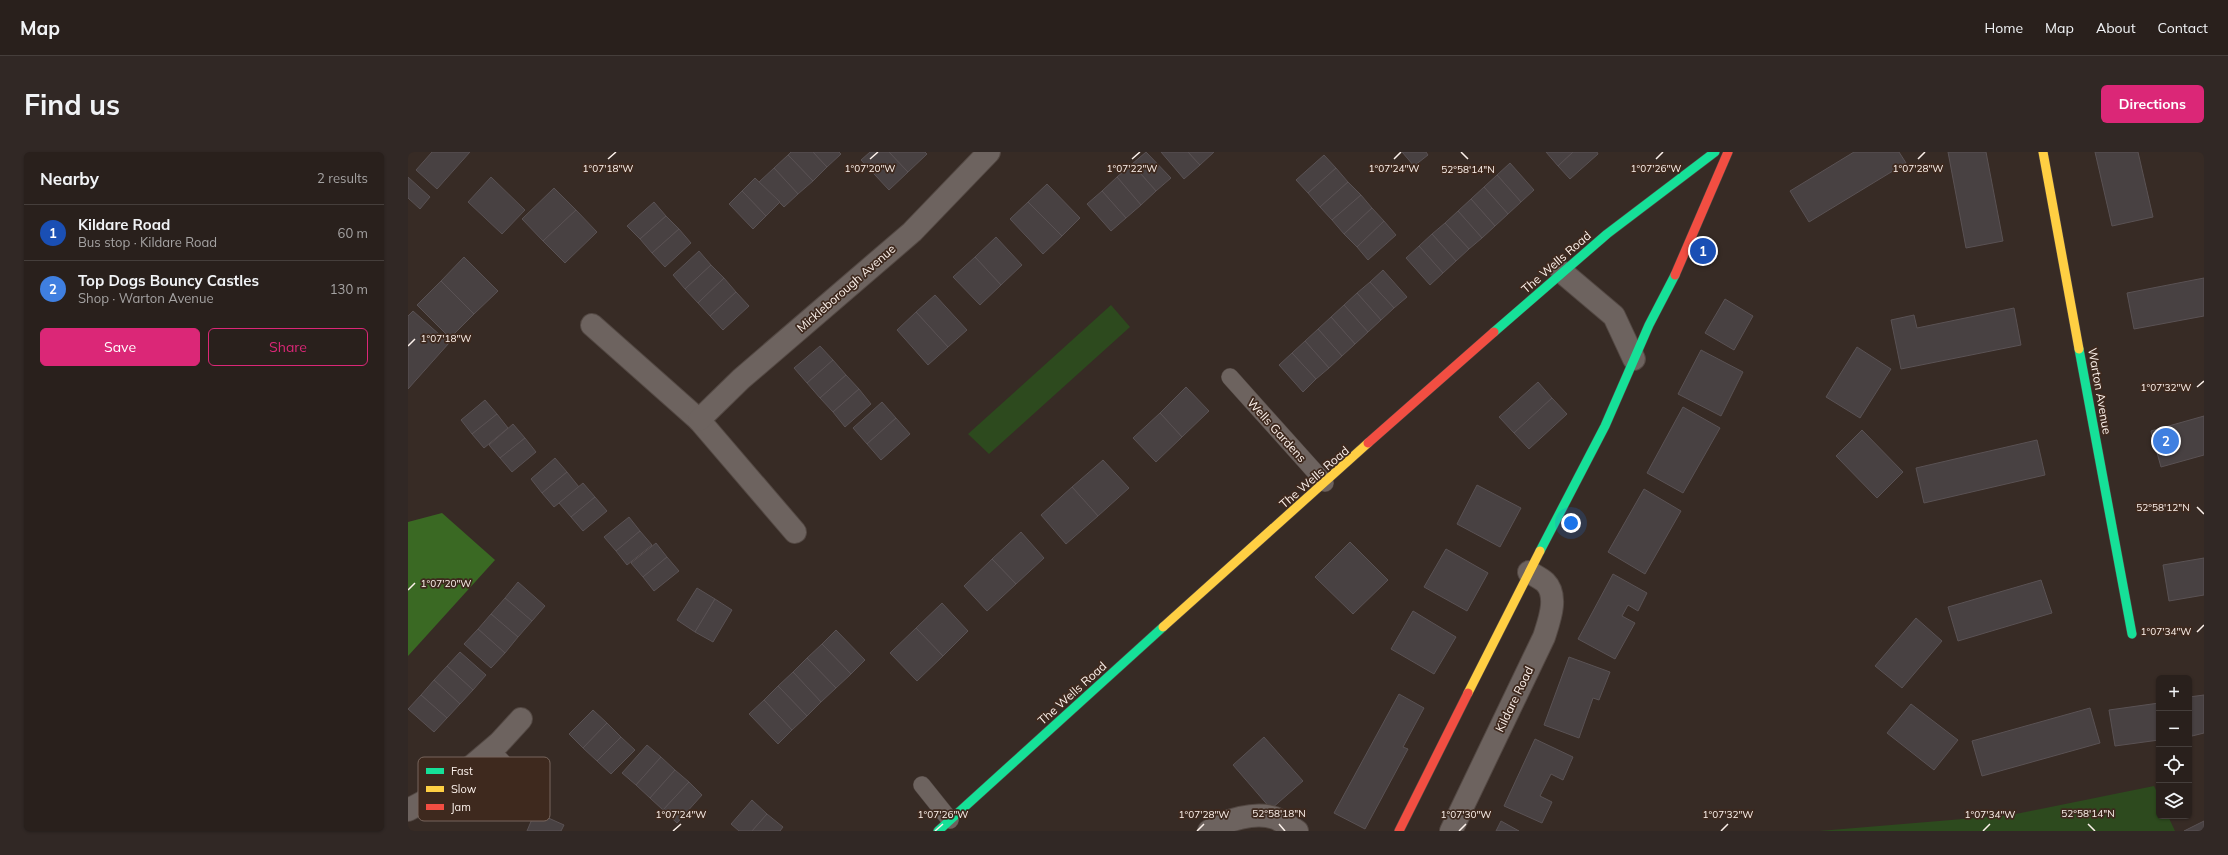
<!DOCTYPE html>
<html lang="en">
<head>
<meta charset="utf-8">
<style>
  :root { --surface:#29201c; --page:#312825; --text:#f1f3f6; --muted:#a5a3a3; --line:#453e3b; --accent:#db2777 }
  body { margin:0; font-family:Mulish,sans-serif; background:var(--page); color:var(--text) }
  .controls { position:absolute; right:12px; bottom:12px; display:grid; overflow:hidden; border-radius:6px; box-shadow:0 1px 3px #0004 }
  .controls button { width:36px; height:36px; display:grid; place-items:center; padding:0; border:0; border-bottom:1px solid var(--line); background:var(--surface); color:var(--text); font:20px sans-serif }
  .you { position:absolute; left:1163px; top:371px; width:14px; height:14px; margin:-10px; border:3px solid #fff; border-radius:50%; background:#1a73e8; box-shadow:0 0 0 6px #1a73e833 }
  .badge { display:grid; place-items:center; width:26px; height:26px; border-radius:50%; background:var(--accent); color:#fff; font-size:13px; font-weight:700 }
  .pin { position:absolute; translate:-50% -50%; border:2px solid #fff; box-shadow:0 1px 4px #0006 }
  .list { margin:0; padding:0; list-style:none }
  h2 { display:flex; justify-content:space-between; align-items:center; height:52px; margin:0; padding:0 16px; font-size:17px }
  h2 small { font-size:13px; font-weight:400; color:var(--muted) }
  .list li { display:grid; grid-template-columns:26px 1fr auto; gap:12px; align-items:center; box-sizing:border-box; height:56px; padding:0 16px; border-top:1px solid var(--line) }
  .list b { display:block; font-size:15px; white-space:nowrap }
  .list p { margin:0; font-size:13px; white-space:nowrap; color:var(--muted) }
  .list em { font-size:13px; font-style:normal; color:var(--muted) }
  .actions { display:flex; gap:8px; padding:12px 16px }
  .actions a { flex:1; padding:9px 0; border:1px solid var(--accent); border-radius:6px; text-align:center; font-size:14px; color:var(--accent) }
  .actions .main { background:var(--accent); color:#fff }
  .icon { flex:none; width:22px; height:22px; fill:none; stroke:currentColor; stroke-width:2; stroke-linecap:round; stroke-linejoin:round }
  .map { position:relative; flex:none; width:1796px; height:679px; overflow:hidden; border-radius:6px }
  header { display:flex; align-items:center; gap:24px; box-sizing:border-box; height:56px; padding:0 20px; background:var(--surface); border-bottom:1px solid var(--line) }
  header strong { font-size:19px }
  nav { display:flex; gap:22px; margin-inline-start:auto; font-size:14px }
  .intro { display:flex; align-items:center; justify-content:space-between; box-sizing:border-box; height:96px; padding:0 24px }
  h1 { margin:0; font-size:28px }
  .button { padding:10px 18px; border-radius:6px; background:var(--accent); color:#fff; font-size:14px; font-weight:700 }
  main { display:flex; gap:24px; padding:0 24px }
  aside { flex:1; background:var(--surface); border-radius:6px; box-shadow:0 1px 3px #0004 }
  .map>svg:first-child { display:block }
</style>
</head>
<body>
<header>
<strong>Map</strong>
<nav><a>Home</a><a>Map</a><a>About</a><a>Contact</a></nav>
</header>
<div class="intro"><h1>Find us</h1><a class="button">Directions</a></div>
<main>
<aside>
<h2>Nearby<small>2 results</small></h2>
<ul class="list">
<li><span class="badge" style="background:#1a4fb4">1</span><div><b>Kildare Road</b><p>Bus stop · Kildare Road</p></div><em>60 m</em></li>
<li><span class="badge" style="background:#3f7fe0">2</span><div><b>Top Dogs Bouncy Castles</b><p>Shop · Warton Avenue</p></div><em>130 m</em></li>
</ul>
<div class="actions"><a class="main">Save</a><a>Share</a></div>
</aside>
<div class="map">
<svg width="1796" height="679" viewBox="0 0 1796 679">
  <rect width="100%" height="100%" fill="#372b25"/>
  <!-- green -->
  <g fill="#2d4a1e">
    <polygon points="703,153 722,175 581,302 560,282"/>
    <polygon points="1746,634 1751,644 1751,664 1760,664 1767,679 1411,679 1603,663"/>
  </g>
  <!-- forest -->
  <polygon fill="#3a6923" points="34,361 87,408 0,504 0,370"/>
  <!-- building -->
  <g fill="#484142" stroke="#5a5254">
    <polygon points="24,0 62,0 29,37 8,18"/>
    <polygon points="383,0 405,0 419,15 405,29 380,3"/>
    <polygon points="405,0 431,0 433,2 419,15"/>
    <polygon points="462,0 481,0 500,20 481,38 453,8"/>
    <polygon points="481,0 517,0 519,2 500,20"/>
    <polygon points="738,0 763,26 748,39 724,12"/>
    <polygon points="753,0 780,0 792,13 776,27"/>
    <polygon points="780,0 806,0 792,13"/>
    <polygon points="994,0 1018,0 1020,3 1006,14"/>
    <polygon points="1138,0 1165,0 1150,14"/>
    <polygon points="1165,0 1189,0 1190,2 1162,27 1150,14"/>
    <polygon points="1446,0 1491,0 1498,11 1401,70 1382,39"/>
    <polygon points="1540,0 1578,0 1595,89 1558,96"/>
    <polygon points="1687,0 1730,0 1745,65 1704,74"/>
    <polygon points="380,3 405,29 390,42 366,16"/>
    <polygon points="916,3 928,16 900,41 888,28"/>
    <polygon points="1102,11 1126,38 1113,50 1089,23"/>
    <polygon points="724,12 748,39 733,53 709,25"/>
    <polygon points="366,16 390,42 376,55 351,30"/>
    <polygon points="928,16 940,30 912,55 900,41"/>
    <polygon points="1089,23 1113,50 1100,62 1076,35"/>
    <polygon points="0,25 22,45 12,57 0,46"/>
    <polygon points="83,25 117,58 94,82 60,50"/>
    <polygon points="709,25 733,53 718,66 694,39"/>
    <polygon points="347,26 372,50 358,64 334,39"/>
    <polygon points="940,30 953,43 924,68 912,55"/>
    <polygon points="639,32 672,66 654,84 620,50"/>
    <polygon points="1076,35 1100,62 1087,74 1063,47"/>
    <polygon points="146,36 168,58 135,89 114,67"/>
    <polygon points="334,39 358,64 345,77 321,52"/>
    <polygon points="694,39 718,66 703,79 679,52"/>
    <polygon points="953,43 964,56 936,82 924,68"/>
    <polygon points="1063,47 1087,74 1074,86 1050,59"/>
    <polygon points="246,50 258,64 232,87 219,74"/>
    <polygon points="620,50 654,84 635,102 602,67"/>
    <polygon points="964,56 976,69 949,95 936,82"/>
    <polygon points="168,58 189,80 157,111 135,89"/>
    <polygon points="1050,59 1074,86 1061,97 1037,71"/>
    <polygon points="258,64 271,77 244,101 232,87"/>
    <polygon points="976,69 988,83 960,108 949,95"/>
    <polygon points="1037,71 1061,97 1048,109 1024,82"/>
    <polygon points="271,77 283,91 257,115 244,101"/>
    <polygon points="1024,82 1048,109 1035,121 1011,94"/>
    <polygon points="588,85 614,113 593,133 567,105"/>
    <polygon points="1011,94 1035,121 1022,133 998,106"/>
    <polygon points="291,99 303,113 277,137 265,123"/>
    <polygon points="56,105 90,139 66,162 33,129"/>
    <polygon points="567,105 593,133 572,153 545,125"/>
    <polygon points="303,113 316,126 290,151 277,137"/>
    <polygon points="975,118 999,145 986,156 962,130"/>
    <polygon points="316,126 328,140 302,164 290,151"/>
    <polygon points="1796,126 1796,164 1726,177 1719,141"/>
    <polygon points="33,129 66,162 42,186 9,153"/>
    <polygon points="962,130 986,156 973,168 949,141"/>
    <polygon points="328,140 341,154 315,178 302,164"/>
    <polygon points="949,141 973,168 960,180 936,153"/>
    <polygon points="527,143 559,178 540,195 508,160"/>
    <polygon points="1317,147 1345,164 1326,198 1297,181"/>
    <polygon points="936,153 960,180 947,192 923,165"/>
    <polygon points="1606,156 1613,193 1493,217 1483,168 1506,163 1509,176"/>
    <polygon points="5,159 41,191 0,237 0,164"/>
    <polygon points="508,160 540,195 520,213 489,178"/>
    <polygon points="923,165 947,192 934,204 910,177"/>
    <polygon points="910,177 934,204 921,216 897,189"/>
    <polygon points="897,189 921,216 908,227 884,201"/>
    <polygon points="412,194 425,208 399,231 386,216"/>
    <polygon points="1449,195 1483,217 1452,266 1418,245"/>
    <polygon points="1293,198 1335,220 1313,264 1270,242"/>
    <polygon points="884,201 908,227 895,240 871,213"/>
    <polygon points="425,208 438,223 412,246 399,231"/>
    <polygon points="438,223 451,237 425,260 412,246"/>
    <polygon points="1130,230 1144,246 1106,281 1091,265"/>
    <polygon points="778,235 801,259 774,285 752,261"/>
    <polygon points="451,237 463,252 437,275 425,260"/>
    <polygon points="1144,246 1159,262 1121,297 1106,281"/>
    <polygon points="77,248 89,262 64,282 53,268"/>
    <polygon points="474,250 488,266 459,292 445,276"/>
    <polygon points="1275,255 1312,276 1275,341 1239,321"/>
    <polygon points="752,261 774,285 748,310 725,286"/>
    <polygon points="89,262 100,276 76,296 64,282"/>
    <polygon points="1796,264 1796,303 1753,315 1743,279"/>
    <polygon points="488,266 502,282 473,308 459,292"/>
    <polygon points="105,272 117,286 92,306 81,293"/>
    <polygon points="1454,278 1495,320 1469,346 1428,304"/>
    <polygon points="117,286 128,300 104,320 92,306"/>
    <polygon points="1629,288 1637,323 1516,351 1508,316"/>
    <polygon points="147,306 159,320 134,341 123,327"/>
    <polygon points="695,308 721,336 690,364 664,335"/>
    <polygon points="159,320 171,335 146,355 134,341"/>
    <polygon points="175,331 187,345 163,365 151,351"/>
    <polygon points="1069,333 1113,356 1092,395 1049,372"/>
    <polygon points="664,335 690,364 658,392 633,363"/>
    <polygon points="1236,337 1273,359 1237,422 1200,400"/>
    <polygon points="187,345 199,359 175,379 163,365"/>
    <polygon points="221,365 232,379 208,399 196,385"/>
    <polygon points="232,379 244,393 219,413 208,399"/>
    <polygon points="613,380 636,406 608,432 584,407"/>
    <polygon points="942,390 980,428 945,462 907,425"/>
    <polygon points="248,391 259,405 235,425 223,411"/>
    <polygon points="1038,397 1080,421 1059,459 1016,435"/>
    <polygon points="259,405 271,419 246,439 235,425"/>
    <polygon points="1796,406 1796,443 1761,449 1755,413"/>
    <polygon points="584,407 608,432 579,459 556,434"/>
    <polygon points="1205,422 1239,441 1230,459 1220,453 1214,464 1227,471 1207,507 1170,487"/>
    <polygon points="1633,428 1644,461 1550,489 1540,455"/>
    <polygon points="110,430 137,454 124,469 97,446"/>
    <polygon points="289,436 307,447 287,480 269,468"/>
    <polygon points="97,446 124,469 110,485 83,462"/>
    <polygon points="307,447 324,458 305,490 287,480"/>
    <polygon points="534,451 560,479 535,504 508,476"/>
    <polygon points="1005,459 1048,485 1026,522 983,497"/>
    <polygon points="83,462 110,485 97,501 70,477"/>
    <polygon points="1508,466 1534,489 1494,536 1467,514"/>
    <polygon points="508,476 535,504 509,529 482,501"/>
    <polygon points="70,477 97,501 83,516 56,492"/>
    <polygon points="428,478 457,508 443,522 414,492"/>
    <polygon points="414,492 443,522 428,536 399,506"/>
    <polygon points="52,500 78,523 65,538 39,514"/>
    <polygon points="1161,505 1202,520 1191,548 1185,546 1171,586 1136,573"/>
    <polygon points="399,506 428,536 413,550 385,520"/>
    <polygon points="39,514 65,538 52,552 26,528"/>
    <polygon points="385,520 413,550 399,564 370,534"/>
    <polygon points="26,528 52,552 39,566 13,543"/>
    <polygon points="370,534 399,564 384,578 356,548"/>
    <polygon points="991,542 1016,556 995,595 1000,597 957,677 926,661"/>
    <polygon points="13,543 39,566 26,580 0,557"/>
    <polygon points="1796,543 1796,581 1784,584 1781,569 1781,545"/>
    <polygon points="356,548 384,578 370,592 341,562"/>
    <polygon points="1751,551 1751,588 1707,594 1701,558"/>
    <polygon points="1503,552 1550,588 1526,618 1479,581"/>
    <polygon points="1682,556 1692,591 1574,624 1564,589"/>
    <polygon points="185,558 199,571 175,596 161,582"/>
    <polygon points="199,571 213,585 189,609 175,596"/>
    <polygon points="213,585 227,598 203,622 189,609"/>
    <polygon points="856,585 895,629 863,657 825,613"/>
    <polygon points="1127,587 1165,605 1155,628 1143,622 1132,644 1144,650 1134,671 1096,654"/>
    <polygon points="239,593 253,605 228,633 214,621"/>
    <polygon points="253,605 267,618 242,646 228,633"/>
    <polygon points="267,618 281,630 255,658 242,646"/>
    <polygon points="281,630 294,643 269,671 255,658"/>
    <polygon points="344,648 359,662 344,679 331,679 323,672"/>
    <polygon points="127,660 156,673 153,679 119,679"/>
    <polygon points="359,662 375,675 372,679 344,679"/>
    <polygon points="1093,669 1111,679 1088,679"/>
    <polygon points="1796,669 1796,679 1776,679"/>
  </g>
  <g fill="none" stroke-linecap="round" stroke-linejoin="round">
    <!-- lane casing -->
    <g stroke="#534843" stroke-width="18">
      <g id="lane">
        <polyline points="822,225 917,331"/>
        <polyline points="83,598 98,614"/>
        <polyline points="514,633 542,668"/>
      </g>
    </g>
    <!-- street casing -->
    <g stroke="#534843" stroke-width="24">
      <g id="street">
        <polyline points="1154,120 1206,164 1226,207"/>
        <polyline points="184,173 291,268 387,380"/>
        <polyline points="291,268 333,227 504,80 581,0"/>
        <polyline points="0,658 32,641 91,591 113,567"/>
        <path d="M801,679C818,668 847,659 867,666C874,669 882,675 889,679"/>
        <path d="M1043,679L1136,485C1141,469 1151,444 1137,430C1132,426 1126,423 1121,420"/>
      </g>
    </g>
    <!-- fast casing -->
    <g stroke="#534843" stroke-width="10">
      <g id="fast">
        <polyline points="1086,180 1199,82 1307,0"/>
        <polyline points="1671,197 1724,482"/>
        <polyline points="1132,399 1197,274 1241,173 1267,123"/>
        <polyline points="530,679 755,475"/>
      </g>
    </g>
    <!-- slow casing -->
    <g stroke="#534843" stroke-width="10">
      <g id="slow">
        <polyline points="1635,0 1671,197"/>
        <polyline points="755,475 960,291"/>
        <polyline points="1060,541 1132,399"/>
      </g>
    </g>
    <!-- jam casing -->
    <g stroke="#534843" stroke-width="10">
      <g id="jam">
        <polyline points="1267,123 1320,0"/>
        <polyline points="960,291 1086,180"/>
        <polyline points="991,679 1060,541"/>
      </g>
    </g>
    <!-- lane -->
    <use href="#lane" stroke="#6d635f" stroke-width="17"/>
    <!-- street -->
    <use href="#street" stroke="#6d635f" stroke-width="22"/>
    <!-- fast -->
    <use href="#fast" stroke="#16e098" stroke-width="9"/>
    <!-- slow -->
    <use href="#slow" stroke="#ffcf43" stroke-width="9"/>
    <!-- jam -->
    <use href="#jam" stroke="#f24e42" stroke-width="9"/>
  </g>
  <!-- ticks -->
  <path fill="none" stroke="#fdf2ec" stroke-width="1.5" d="M1053,0L1060,7M200,7L208,0M462,7L470,0M724,7L732,0M986,7L993,0M1248,7L1255,0M1510,7L1517,0M0,194L7,187M1789,235L1796,229M1789,355L1796,362M0,438L7,431M1789,480L1796,473M871,672L877,679M1680,672L1687,679M265,679L273,672M527,679L535,672M789,679L796,672M1051,679L1058,672M1313,679L1320,672M1575,679L1582,672"/>
  <g text-anchor="middle" dominant-baseline="central" stroke-width="3.5" stroke-linejoin="round" paint-order="stroke">
    <!-- street labels -->
    <g font-size="12" fill="#fdf2ec" stroke="#3e291e">
      <text transform="translate(1148 110) rotate(-41)">The Wells Road</text>
      <text transform="translate(438 136) rotate(-41)">Mickleborough Avenue</text>
      <text transform="translate(1692 239) rotate(80)">Warton Avenue</text>
      <text transform="translate(869 278) rotate(48)">Wells Gardens</text>
      <text transform="translate(906 325) rotate(-41)">The Wells Road</text>
      <text transform="translate(664 541) rotate(-42)">The Wells Road</text>
      <text transform="translate(1106 547) rotate(-64)">Kildare Road</text>
    </g>
  </g>
  <!-- legend -->
  <rect x="10" y="605" width="132" height="64" rx="6" fill="#3e291e" stroke="#77655c" stroke-width="1"/>
  <rect x="18" y="616" width="18" height="6" fill="#16e098"/>
  <rect x="18" y="634" width="18" height="6" fill="#ffcf43"/>
  <rect x="18" y="652" width="18" height="6" fill="#f24e42"/>
  <g font-size="11" fill="#fdf2ec">
    <text x="43" y="623">Fast</text>
    <text x="43" y="641">Slow</text>
    <text x="43" y="659">Jam</text>
  </g>
  <g font-size="10" text-anchor="middle" fill="#fdf2ec" stroke="#3e291e" stroke-width="3.5" stroke-linejoin="round" paint-order="stroke">
    <text x="200" y="20">1°07'18"W</text>
    <text x="462" y="20">1°07'20"W</text>
    <text x="724" y="20">1°07'22"W</text>
    <text x="986" y="20">1°07'24"W</text>
    <text x="1248" y="20">1°07'26"W</text>
    <text x="1510" y="20">1°07'28"W</text>
    <text x="1060" y="21">52°58'14"N</text>
    <text x="38" y="190">1°07'18"W</text>
    <text x="1758" y="239">1°07'32"W</text>
    <text x="1755" y="359">52°58'12"N</text>
    <text x="38" y="435">1°07'20"W</text>
    <text x="1758" y="483">1°07'34"W</text>
    <text x="871" y="665">52°58'18"N</text>
    <text x="1680" y="665">52°58'14"N</text>
    <text x="273" y="666">1°07'24"W</text>
    <text x="535" y="666">1°07'26"W</text>
    <text x="796" y="666">1°07'28"W</text>
    <text x="1058" y="666">1°07'30"W</text>
    <text x="1320" y="666">1°07'32"W</text>
    <text x="1582" y="666">1°07'34"W</text>
  </g>
</svg>
<div class="controls">
<button>+</button>
<button>−</button>
<button><svg class="icon" aria-label="locate" viewBox="0 0 24 24"><circle cx="12" cy="12" r="6"/><path d="M12 2v4M12 18v4M2 12h4M18 12h4"/></svg></button>
<button><svg class="icon" aria-label="layers" viewBox="0 0 24 24"><path d="M12 4l9 5-9 5-9-5zM3 14l9 5 9-5"/></svg></button>
</div>
<div class="you"></div>
<div class="pin badge" style="left:1295px;top:99px;background:#1a4fb4">1</div>
<div class="pin badge" style="left:1758px;top:289px;background:#3f7fe0">2</div>
</div>
</main>
</body>
</html>
